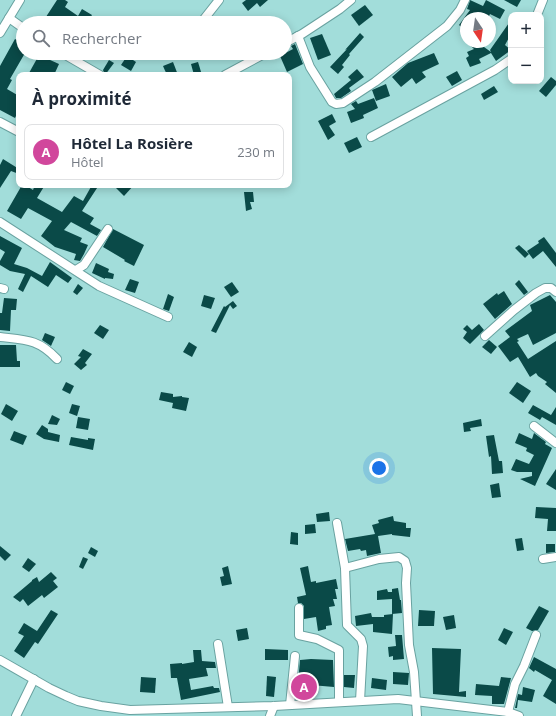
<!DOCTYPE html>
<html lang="fr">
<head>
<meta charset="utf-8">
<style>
  :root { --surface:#fff; --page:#f6f6f7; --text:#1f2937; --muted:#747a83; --line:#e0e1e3; --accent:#ea580c }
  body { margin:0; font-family:"Open Sans",sans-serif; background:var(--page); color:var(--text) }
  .controls { position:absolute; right:12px; top:12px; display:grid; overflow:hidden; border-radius:8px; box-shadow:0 2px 10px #0003 }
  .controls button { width:36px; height:36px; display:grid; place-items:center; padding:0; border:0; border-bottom:1px solid var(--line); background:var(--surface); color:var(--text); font:20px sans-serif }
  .compass { position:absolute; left:460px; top:12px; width:36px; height:36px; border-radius:50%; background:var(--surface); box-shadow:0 2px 10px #0003; rotate:167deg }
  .you { position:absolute; left:379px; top:468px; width:14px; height:14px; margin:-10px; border:3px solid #fff; border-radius:50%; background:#1a73e8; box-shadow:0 0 0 6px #1a73e833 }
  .badge { display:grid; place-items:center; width:26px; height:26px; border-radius:50%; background:var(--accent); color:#fff; font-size:13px; font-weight:700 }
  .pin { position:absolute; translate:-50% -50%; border:2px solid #fff; box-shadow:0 1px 4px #0006 }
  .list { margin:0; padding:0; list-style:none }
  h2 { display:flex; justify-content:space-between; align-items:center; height:52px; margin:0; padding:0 16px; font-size:17px }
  h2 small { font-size:13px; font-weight:400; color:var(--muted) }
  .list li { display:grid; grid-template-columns:26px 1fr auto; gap:12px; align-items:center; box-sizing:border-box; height:56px; margin:0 8px 8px; padding:0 8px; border:1px solid var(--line); border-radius:8px }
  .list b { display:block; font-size:15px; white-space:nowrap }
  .list p { margin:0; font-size:13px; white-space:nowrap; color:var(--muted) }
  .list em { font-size:13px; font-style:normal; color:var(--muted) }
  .icon { flex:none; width:22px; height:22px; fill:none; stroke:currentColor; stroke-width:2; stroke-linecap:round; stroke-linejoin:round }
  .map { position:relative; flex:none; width:556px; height:716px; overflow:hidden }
  .search { position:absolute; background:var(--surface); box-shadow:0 2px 10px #0003; left:16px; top:16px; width:276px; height:44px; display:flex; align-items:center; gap:10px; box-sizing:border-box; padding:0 14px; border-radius:22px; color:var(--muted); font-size:15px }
  .panel { position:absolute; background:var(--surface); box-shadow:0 2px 10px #0003; left:16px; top:72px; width:276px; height:116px; border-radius:8px }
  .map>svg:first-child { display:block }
</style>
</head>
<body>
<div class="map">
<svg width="556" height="716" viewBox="0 0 556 716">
  <rect width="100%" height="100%" fill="#a2ddda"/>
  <!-- building -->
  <g fill="#0a4a48">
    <polygon points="57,0 65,0 68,2 65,7 78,16 82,9 92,15 87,23 69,23 62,18 59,23 42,23"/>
    <polygon points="246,0 268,0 260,7 257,3 248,11 242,3"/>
    <polygon points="470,0 483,6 486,0 505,10 500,19 490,14 488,18 466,18 466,31 459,25 470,10 467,9"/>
    <polygon points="504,0 521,0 517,7"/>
    <polygon points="365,5 373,15 359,26 351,15"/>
    <polygon points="175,16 183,23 168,23"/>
    <polygon points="511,20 511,34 505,45 511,50 496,61 491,53 479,59 481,63 470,67 466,58 469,56 467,52 474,49 467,42 487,42 484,47 491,52 490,50"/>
    <polygon points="360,33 364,37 349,54 350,55 342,65 344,67 338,74 330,67 347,49 345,50"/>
    <polygon points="322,34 331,55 318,60 310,38"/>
    <polygon points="15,39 23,43 23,53 25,53 10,79 12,80 7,89 19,96 19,110 15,118 0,110 0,66"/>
    <polygon points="295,44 303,64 287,72 280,56 293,49 291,46"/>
    <polygon points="217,53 237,53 238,54 219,60"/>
    <polygon points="434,53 439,64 422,72 426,77 416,84 412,78 401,87 392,77 408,63"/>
    <polygon points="39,55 59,64 54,75 32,75 29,73"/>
    <polygon points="127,56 136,62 131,71 121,65"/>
    <polygon points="109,60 114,63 105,75 103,70"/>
    <polygon points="173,62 178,75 167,75 163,66"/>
    <polygon points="198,62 202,75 194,75 191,64"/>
    <polygon points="357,69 364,77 349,88 351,91 341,98 336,98 334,94 351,80 348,77"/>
    <polygon points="457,71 462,80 452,86 446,77"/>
    <polygon points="551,77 556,81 556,85 546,97 539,91"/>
    <polygon points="386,84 390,96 376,101 372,90"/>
    <polygon points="494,86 498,92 484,100 481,94"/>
    <polygon points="374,98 378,108 363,115 364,118 351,123 347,112 355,109 351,104 356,101 358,104"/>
    <polygon points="332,114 336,122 329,126 335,135 328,140 318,121"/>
    <polygon points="357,137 362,147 349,153 344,143"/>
    <polygon points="3,159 19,169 19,174 11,171 0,188 0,165"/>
    <polygon points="22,185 25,185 33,190 35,185 45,185 37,198 62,212 74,196 83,201 92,185 99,185 82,211 94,218 90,224 101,230 97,236 71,222 64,230 82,238 80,242 88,245 84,254 80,261 74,260 76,254 55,247 41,236 52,221 28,208 21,219 7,211"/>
    <polygon points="113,185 134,185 124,196"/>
    <polygon points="244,192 253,192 254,202 250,202 252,209 246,211"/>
    <polygon points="113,229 144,245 134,266 124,261 125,260 103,247"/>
    <polygon points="0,236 22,248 14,264 27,268 42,276 50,262 72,278 68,283 56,275 48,287 31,276 23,292 18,289 25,274 10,271 0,265 0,261 5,252 0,249"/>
    <polygon points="544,237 556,253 556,267 543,251 533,259 527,251 539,243 538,241"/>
    <polygon points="519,245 529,254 525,258 515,248"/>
    <polygon points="96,263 109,269 108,272 114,274 113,279 105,278 105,279 92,273"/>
    <polygon points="130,279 139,282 135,293 125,290"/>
    <polygon points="519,280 528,292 524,295 515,284"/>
    <polygon points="232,282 239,292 231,297 224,287"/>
    <polygon points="78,284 83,288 77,295 73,292"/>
    <polygon points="504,291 512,304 495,319 483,304 497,293 498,295"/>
    <polygon points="168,294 174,297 169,311 163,309"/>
    <polygon points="204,295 215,298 211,309 201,306"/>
    <polygon points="550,295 556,302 556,333 533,345 528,334 517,339 519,341 517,342 528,359 556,341 556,393 545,384 547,382 538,376 536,373 530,377 518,357 510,362 498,346 510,337 505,331 532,311 530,305"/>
    <polygon points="4,298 17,299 16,310 11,310 10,331 0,330 0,313 2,313"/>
    <polygon points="233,301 237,306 233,309 230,305 216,333 211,331 224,306 225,307"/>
    <polygon points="479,324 484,330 470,344 463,338 467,332 463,329 467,325 472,330"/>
    <polygon points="100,325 109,330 103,339 94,333"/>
    <polygon points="45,333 55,337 51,346 42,340"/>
    <polygon points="489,340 497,347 491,354 482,347"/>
    <polygon points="189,342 197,347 192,357 183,352"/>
    <polygon points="0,345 16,345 17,361 20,361 20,367 0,367"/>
    <polygon points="83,349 92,354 85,363 87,365 81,370 74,364 81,357 78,356"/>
    <polygon points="66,382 74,386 70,394 62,390"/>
    <polygon points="517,382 531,391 523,403 509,393"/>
    <polygon points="161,392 173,394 173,397 182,396 182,397 189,398 186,411 172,408 173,403 159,400"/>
    <polygon points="6,404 18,411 12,421 1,414"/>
    <polygon points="72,404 80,406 77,416 69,413"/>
    <polygon points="533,405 551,415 556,407 556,425 542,417 540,420 528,413"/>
    <polygon points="52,415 60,419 57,425 48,424"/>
    <polygon points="78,417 90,419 88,430 76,428"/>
    <polygon points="481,419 482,426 470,428 471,431 464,432 463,423"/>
    <polygon points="42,425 48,429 48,432 60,435 59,442 44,439 36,434"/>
    <polygon points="14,431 27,436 23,445 10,440"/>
    <polygon points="519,433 532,439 534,433 546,442 545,444 552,448 535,486 520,479 532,476 532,472 517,472 511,470 516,459 529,464 534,455 526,451 527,448 515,443"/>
    <polygon points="494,435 499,461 502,461 503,473 492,474 491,456 489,457 486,436"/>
    <polygon points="71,437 88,440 88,438 95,439 93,450 69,445"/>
    <polygon points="556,469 556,490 546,484"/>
    <polygon points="499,483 501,497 492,498 490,485"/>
    <polygon points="536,507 556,508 556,531 547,531 548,519 535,518"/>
    <polygon points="329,512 330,521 317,522 316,514"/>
    <polygon points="393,516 394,521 406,523 406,528 411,528 410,537 392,535 392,534 378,536 381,553 367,556 366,550 361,551 360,549 348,551 345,539 375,534 372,525 379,523 378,520"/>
    <polygon points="315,524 316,533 305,534 305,525"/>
    <polygon points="291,532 298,533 298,545 290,544"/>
    <polygon points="522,538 524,550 517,551 515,539"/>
    <polygon points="546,544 555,544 555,552 546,553"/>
    <polygon points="0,546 11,555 5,561 0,556"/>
    <polygon points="91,547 98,551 95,557 88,553"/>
    <polygon points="83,557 88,559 83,569 79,567"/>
    <polygon points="28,558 36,564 29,572 22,567"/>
    <polygon points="228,566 232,584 222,586 220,577 224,576 222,568"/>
    <polygon points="308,566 311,582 316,581 316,583 336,579 338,589 335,589 337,599 333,599 335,606 329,607 332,625 326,626 326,629 318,631 316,617 304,619 304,606 301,603 298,603 297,597 306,595 300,568"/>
    <polygon points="51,572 57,578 53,581 58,587 44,598 42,595 28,606 23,599 20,602 13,597 32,581 32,580 37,577 39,582"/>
    <polygon points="398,588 400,600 401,600 402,613 392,614 392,599 377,600 377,591 387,589 388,592 392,592 392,589"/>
    <polygon points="539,606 549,611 538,630 532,631 526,628"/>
    <polygon points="51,610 58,614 38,644 35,642 24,658 14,651 24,636 18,633 24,623 37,631"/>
    <polygon points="419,610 435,611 434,626 418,626"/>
    <polygon points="371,613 372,617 384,617 384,615 393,614 392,634 373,632 373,624 356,626 355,616"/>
    <polygon points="454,615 456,628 446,630 443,617"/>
    <polygon points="247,628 249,639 238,641 236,630"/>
    <polygon points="504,628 513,632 506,645 498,640"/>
    <polygon points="395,635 402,635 404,659 393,660 393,656 389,657 388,647 396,646"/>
    <polygon points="432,648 461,649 459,692 466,691 466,697 433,694"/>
    <polygon points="265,649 288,650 288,660 265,660"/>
    <polygon points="193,650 201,650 202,661 215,662 216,668 206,668 208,676 189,679 191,690 213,686 214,688 219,688 220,692 181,700 177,678 171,678 170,664 182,663 182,664 194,662"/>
    <polygon points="534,657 556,669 556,704 543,696 552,680 535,670 534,672 529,668"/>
    <polygon points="311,659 333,660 334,687 311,685 311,693 305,694 304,682 300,682 299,671 300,660"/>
    <polygon points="393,672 409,673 408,685 393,684"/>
    <polygon points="344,675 355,675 354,688 344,687"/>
    <polygon points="267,676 276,677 274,697 266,696"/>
    <polygon points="141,677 156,678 155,693 140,692"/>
    <polygon points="501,677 511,678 504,704 492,704 492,696 475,695 476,684 499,686"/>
    <polygon points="372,678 387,680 386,690 371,688"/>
    <polygon points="523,687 535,690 532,702 518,700 517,708 515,708 518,694 522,695"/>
  </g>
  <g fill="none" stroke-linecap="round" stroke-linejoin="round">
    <!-- minor casing -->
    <g stroke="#69a2a0" stroke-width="10">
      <g id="minor">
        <polyline points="537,15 543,0"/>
        <polyline points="9,18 23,28"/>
        <polyline points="204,19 219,0"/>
        <polyline points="0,33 20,0"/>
        <polyline points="298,36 310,67 332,102 336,104 343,103 375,82 447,26 460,10 465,0"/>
        <polyline points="285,43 302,34 340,9 351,0"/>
        <polyline points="62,53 100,75"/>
        <polyline points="225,75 266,53"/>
        <polyline points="0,122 19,132"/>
        <polyline points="371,137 495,70 511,59"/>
        <polyline points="0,222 99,286 168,317"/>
        <polyline points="76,270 84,265 108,229"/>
        <polyline points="0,288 4,289"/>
        <polyline points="485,336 514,310 536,293 545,288 551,288 556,292"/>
        <path d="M0,337C26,340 38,339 57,359"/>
        <polyline points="534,426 556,443"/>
        <polyline points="337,523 345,568 347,625 361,639 363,646 360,701"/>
        <polyline points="543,559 556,557"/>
        <polyline points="345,568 379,559 399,557 405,561 407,568 406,583 409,645 414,672 417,716"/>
        <polyline points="299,608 299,635 317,639 339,650 339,702"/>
        <polyline points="218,644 228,707"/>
        <polyline points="0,660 49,688 66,696 78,701 101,706 130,710 274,706 398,699 508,712 519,716"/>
        <polyline points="290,705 295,656"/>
        <polyline points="508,712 515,684 524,666 536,635"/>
        <polyline points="16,716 34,679"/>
        <polyline points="270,716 274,706"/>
      </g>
    </g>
    <!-- minor -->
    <use href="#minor" stroke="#fff" stroke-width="8"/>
  </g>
</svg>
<div class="controls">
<button>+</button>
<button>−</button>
</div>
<svg class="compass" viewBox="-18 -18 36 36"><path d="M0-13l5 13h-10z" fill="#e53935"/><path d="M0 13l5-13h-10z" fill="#747a83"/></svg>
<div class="you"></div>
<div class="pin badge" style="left:304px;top:687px;background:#d1479c">A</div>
<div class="search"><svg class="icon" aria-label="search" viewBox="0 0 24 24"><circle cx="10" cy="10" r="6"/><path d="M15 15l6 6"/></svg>Rechercher</div>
<section class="panel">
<h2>À proximité<small></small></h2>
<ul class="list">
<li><span class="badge" style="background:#d1479c">A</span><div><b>Hôtel La Rosière</b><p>Hôtel</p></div><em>230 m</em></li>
</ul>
</section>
</div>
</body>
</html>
